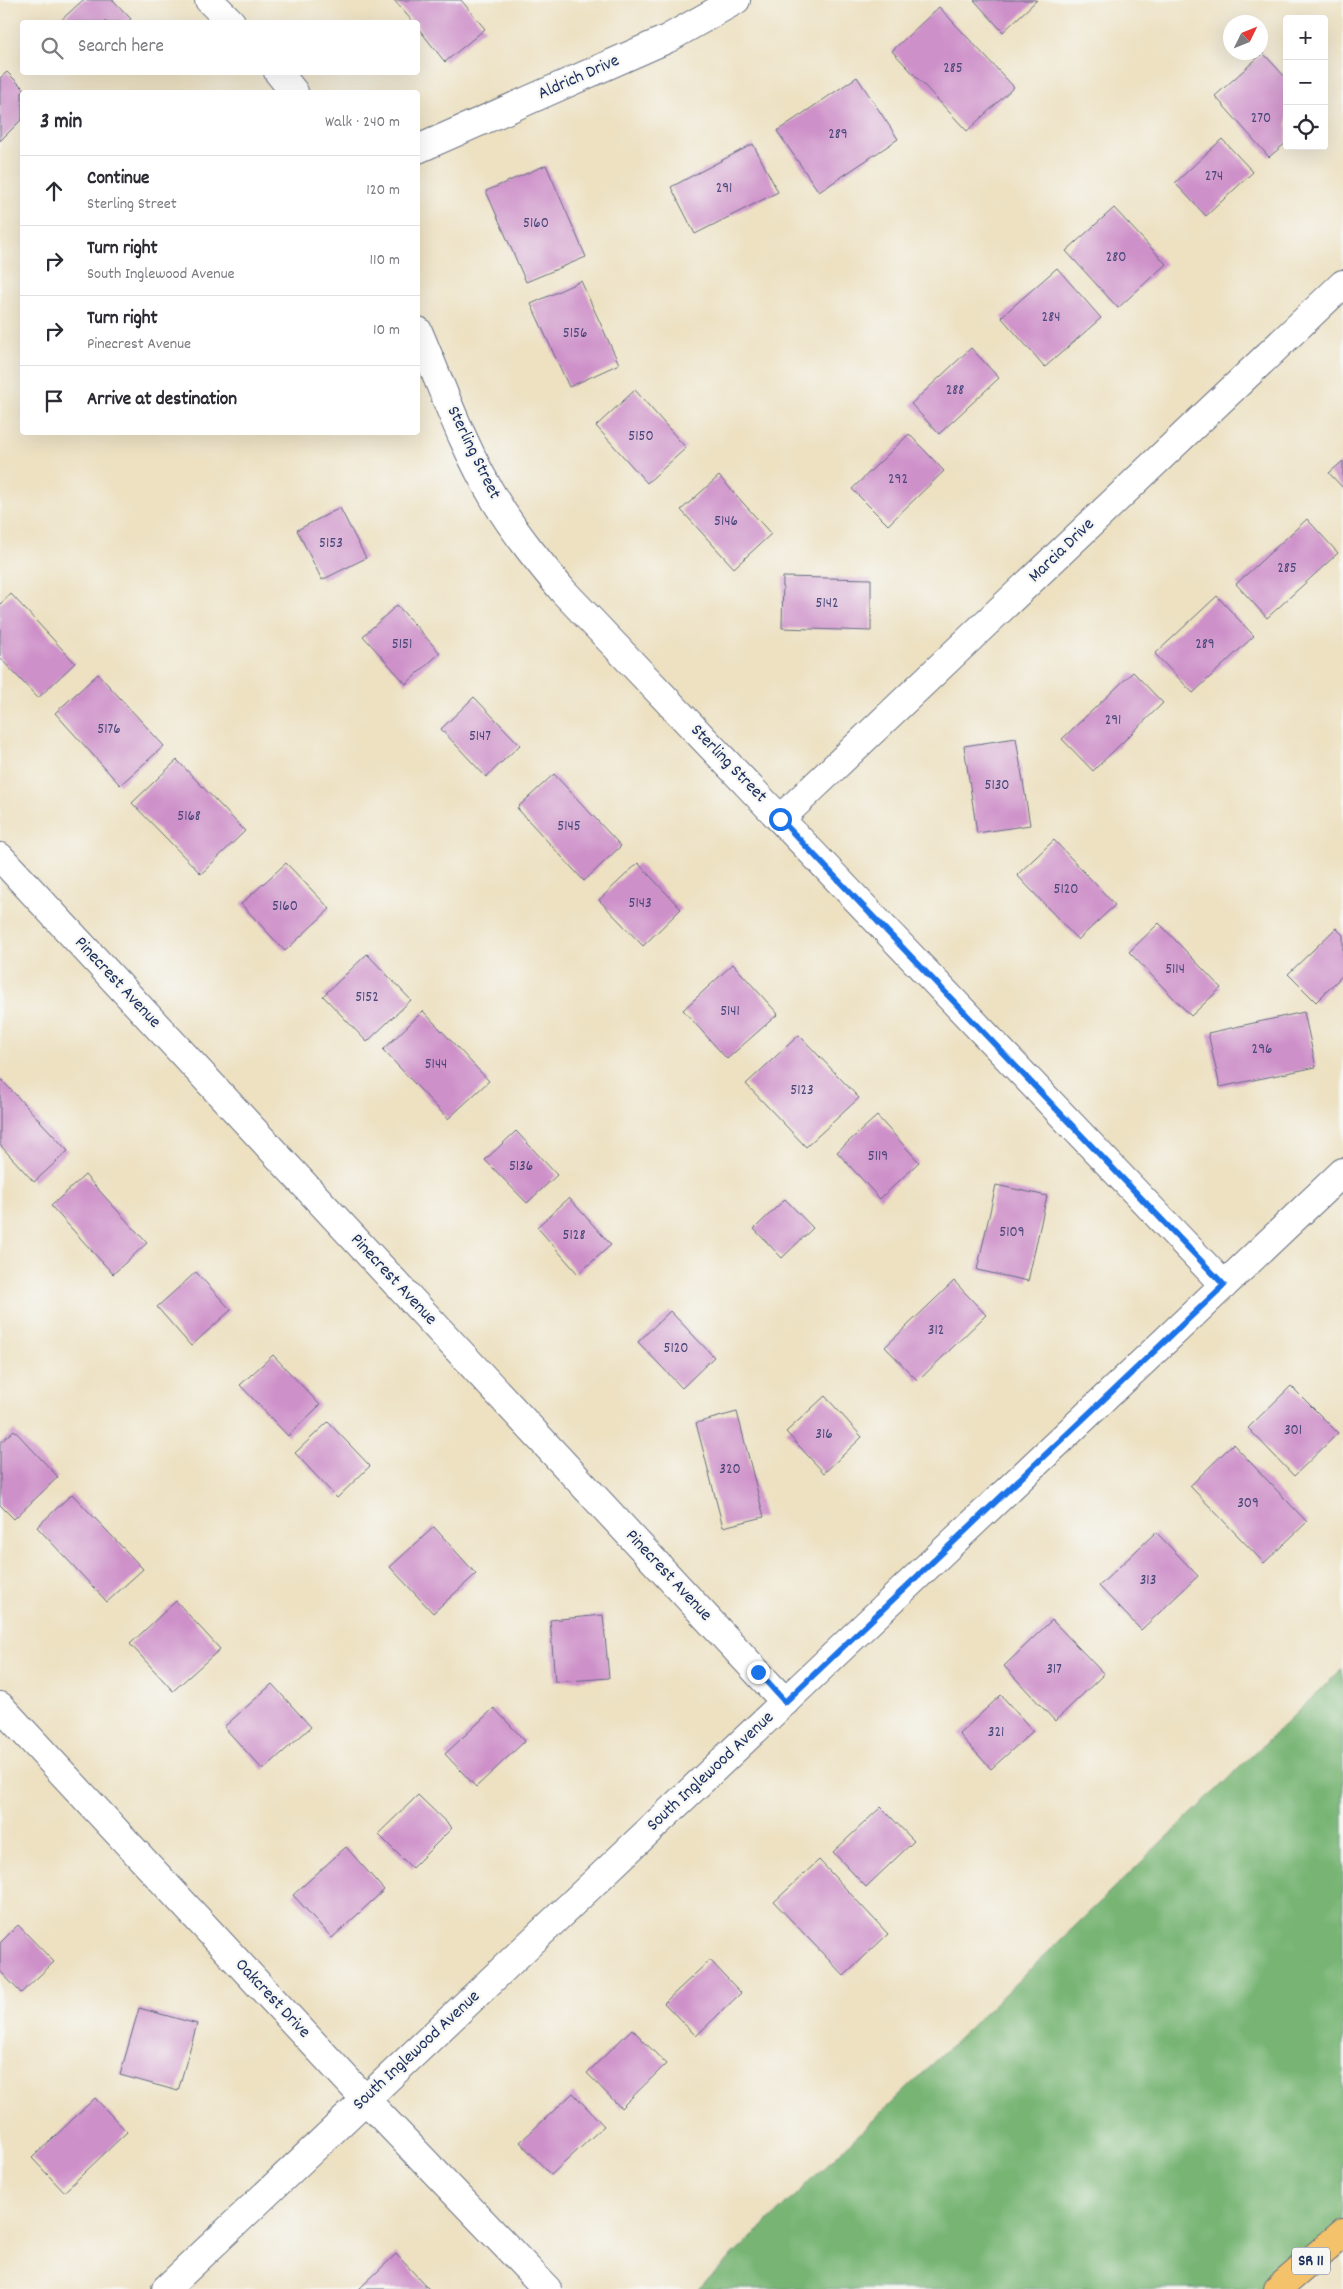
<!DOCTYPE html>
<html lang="en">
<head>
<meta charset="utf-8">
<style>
  :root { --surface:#fff; --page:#f7f7f7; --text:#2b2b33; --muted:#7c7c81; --line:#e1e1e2 }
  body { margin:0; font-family:Dekko,sans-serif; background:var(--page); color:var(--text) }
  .controls { position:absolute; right:15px; top:15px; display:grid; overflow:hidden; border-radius:5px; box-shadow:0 5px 20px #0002 }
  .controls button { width:45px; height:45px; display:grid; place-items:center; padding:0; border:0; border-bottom:1px solid var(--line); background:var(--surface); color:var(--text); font:25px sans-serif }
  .compass { position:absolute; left:1223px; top:15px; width:45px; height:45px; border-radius:50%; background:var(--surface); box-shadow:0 5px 20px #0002; rotate:47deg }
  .stop { position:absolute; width:15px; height:15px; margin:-11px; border:4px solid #1a73e8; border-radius:50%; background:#fff }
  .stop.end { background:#1a73e8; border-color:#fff; box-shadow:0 1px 5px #0008 }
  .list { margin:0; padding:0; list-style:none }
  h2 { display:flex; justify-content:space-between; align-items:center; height:65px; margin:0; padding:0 20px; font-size:21px }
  h2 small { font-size:16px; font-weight:400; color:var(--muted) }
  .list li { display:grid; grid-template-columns:32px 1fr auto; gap:15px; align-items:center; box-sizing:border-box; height:70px; padding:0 20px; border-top:1px solid var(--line) }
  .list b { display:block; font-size:19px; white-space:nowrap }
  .list p { margin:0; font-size:16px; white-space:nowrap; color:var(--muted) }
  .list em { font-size:16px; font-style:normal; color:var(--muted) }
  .icon { flex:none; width:28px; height:28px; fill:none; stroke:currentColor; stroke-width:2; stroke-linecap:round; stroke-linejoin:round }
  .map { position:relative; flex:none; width:1343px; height:2289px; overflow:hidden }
  .search { position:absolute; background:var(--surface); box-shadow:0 5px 20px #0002; left:20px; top:20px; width:400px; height:55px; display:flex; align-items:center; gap:12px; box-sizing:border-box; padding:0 18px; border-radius:5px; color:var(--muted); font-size:19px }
  .panel { position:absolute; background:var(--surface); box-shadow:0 5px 20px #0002; left:20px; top:90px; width:400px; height:345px; border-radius:5px }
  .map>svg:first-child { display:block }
</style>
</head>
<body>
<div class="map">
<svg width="1343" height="2289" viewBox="0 0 1343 2289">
  <rect width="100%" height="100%" fill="#f6f6f2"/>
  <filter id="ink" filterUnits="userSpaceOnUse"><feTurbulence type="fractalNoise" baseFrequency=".02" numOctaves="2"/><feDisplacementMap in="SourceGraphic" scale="10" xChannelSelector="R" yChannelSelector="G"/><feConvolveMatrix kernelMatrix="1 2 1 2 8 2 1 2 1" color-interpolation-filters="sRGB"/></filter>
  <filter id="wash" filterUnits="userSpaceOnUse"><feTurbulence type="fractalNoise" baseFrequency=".0096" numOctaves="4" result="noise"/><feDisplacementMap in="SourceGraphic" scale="20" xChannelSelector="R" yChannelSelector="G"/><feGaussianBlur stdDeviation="1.12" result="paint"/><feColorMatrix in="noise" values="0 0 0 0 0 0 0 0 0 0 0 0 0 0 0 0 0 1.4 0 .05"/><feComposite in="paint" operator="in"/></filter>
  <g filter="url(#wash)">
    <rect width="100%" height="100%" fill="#ede1c2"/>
    <!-- forest -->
    <polygon fill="#78b574" stroke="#4a7269" points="1343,1668 1343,2233 1278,2289 698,2289"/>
    <g id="blocks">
      <!-- building -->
      <g fill="#ce90c9">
        <polygon points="83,0 113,0 131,19 127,22 59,22"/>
        <polygon points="394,0 461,0 485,29 445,62 418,28 418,22 413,22"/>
        <polygon points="974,0 1037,0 1003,32"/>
        <polygon points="939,7 1014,87 967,131 892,51"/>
        <polygon points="1263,53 1287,79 1287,142 1269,157 1215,96"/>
        <polygon points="7,72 27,92 22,92 22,119 0,141 0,78"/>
        <polygon points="857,77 898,139 819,192 777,131"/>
        <polygon points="1222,139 1253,172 1206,216 1175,183"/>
        <polygon points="753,144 778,192 695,234 671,187"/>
        <polygon points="546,165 586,257 526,282 486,191"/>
        <polygon points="1114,208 1166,264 1118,308 1066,251"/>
        <polygon points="1057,268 1101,318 1045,367 1001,317"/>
        <polygon points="581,281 619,364 569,387 531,304"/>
        <polygon points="971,348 999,378 939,434 911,404"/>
        <polygon points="635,390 686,448 647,483 596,426"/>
        <polygon points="909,434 944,471 888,525 852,489"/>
        <polygon points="1343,461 1343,488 1329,473"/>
        <polygon points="719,476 771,534 734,568 681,510"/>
        <polygon points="340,508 366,558 322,580 297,530"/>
        <polygon points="1307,519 1338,553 1267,618 1236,584"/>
        <polygon points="783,577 871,579 871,631 782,628"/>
        <polygon points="11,594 75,663 38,698 0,658 0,604"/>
        <polygon points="1217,596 1254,636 1193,693 1155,654"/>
        <polygon points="397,605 440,653 406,684 363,636"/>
        <polygon points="1133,672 1163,703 1093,771 1062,739"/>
        <polygon points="98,674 164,746 120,785 55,713"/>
        <polygon points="474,697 520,745 486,777 441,729"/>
        <polygon points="1016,738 1030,825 977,833 964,746"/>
        <polygon points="177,760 245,831 201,874 132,803"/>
        <polygon points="554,774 621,846 584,881 517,808"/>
        <polygon points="1054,840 1115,905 1078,940 1017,875"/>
        <polygon points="286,863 330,909 285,951 241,904"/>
        <polygon points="638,863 681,909 643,946 599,900"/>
        <polygon points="1159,923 1221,988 1191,1016 1129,952"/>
        <polygon points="1336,928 1343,935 1343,975 1316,1002 1288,974"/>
        <polygon points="367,954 411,1000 367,1042 323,996"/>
        <polygon points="733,964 778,1014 727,1059 683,1010"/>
        <polygon points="423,1011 489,1081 448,1119 383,1050"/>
        <polygon points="1304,1012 1316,1067 1220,1087 1208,1033"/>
        <polygon points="799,1035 859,1098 806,1147 746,1084"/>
        <polygon points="0,1078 68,1151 34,1182 0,1145"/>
        <polygon points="877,1116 919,1162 880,1199 837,1152"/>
        <polygon points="516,1131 557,1175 527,1203 485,1160"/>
        <polygon points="85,1175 147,1243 113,1274 51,1206"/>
        <polygon points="996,1185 1047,1196 1028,1281 977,1270"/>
        <polygon points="569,1198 611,1245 578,1274 537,1227"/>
        <polygon points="785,1199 813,1228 782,1258 754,1229"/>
        <polygon points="196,1272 231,1310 191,1346 157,1307"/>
        <polygon points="954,1281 986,1315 918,1381 885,1347"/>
        <polygon points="670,1311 714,1357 682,1388 638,1342"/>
        <polygon points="273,1355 320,1405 288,1436 240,1385"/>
        <polygon points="1291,1386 1338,1433 1294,1476 1248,1428"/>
        <polygon points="825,1396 862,1437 824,1473 786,1432"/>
        <polygon points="737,1412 764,1517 723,1527 696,1423"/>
        <polygon points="328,1422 370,1466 337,1498 295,1453"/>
        <polygon points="14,1430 58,1477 14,1519 0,1505 0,1443"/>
        <polygon points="1233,1444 1307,1522 1264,1563 1190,1486"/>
        <polygon points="72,1494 143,1569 107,1602 37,1527"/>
        <polygon points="434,1527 476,1574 433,1613 390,1567"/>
        <polygon points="1156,1532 1198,1576 1141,1630 1099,1586"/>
        <polygon points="176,1601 220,1649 173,1691 130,1644"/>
        <polygon points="603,1615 609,1678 555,1682 550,1620"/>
        <polygon points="1052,1620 1104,1674 1055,1721 1004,1666"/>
        <polygon points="272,1684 311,1727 263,1770 224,1727"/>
        <polygon points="1001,1695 1033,1731 991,1769 959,1734"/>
        <polygon points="494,1708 525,1741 476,1787 445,1754"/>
        <polygon points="418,1795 452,1828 412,1868 378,1834"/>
        <polygon points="881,1807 914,1841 866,1887 833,1852"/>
        <polygon points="346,1847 384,1890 332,1938 293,1895"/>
        <polygon points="819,1860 888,1934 844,1976 774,1902"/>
        <polygon points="18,1925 54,1962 21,1993 0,1971 0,1943"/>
        <polygon points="710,1960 741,1993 696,2036 664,2003"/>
        <polygon points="139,2008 197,2024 178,2091 120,2075"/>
        <polygon points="632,2029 666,2064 621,2108 587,2073"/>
        <polygon points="573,2093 604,2126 551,2175 520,2142"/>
        <polygon points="95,2098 127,2132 64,2192 32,2158"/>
        <polygon points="396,2254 429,2289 359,2289"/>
      </g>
    </g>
  </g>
  <g filter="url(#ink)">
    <use href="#blocks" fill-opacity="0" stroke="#646d81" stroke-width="1"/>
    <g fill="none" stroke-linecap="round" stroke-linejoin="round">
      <!-- minor casing -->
      <g stroke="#646d81" stroke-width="30">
        <g id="minor">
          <polyline points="209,0 231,22"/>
          <polyline points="278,72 294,92"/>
          <polyline points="418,149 667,39 736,0"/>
          <path d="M418,331C442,387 463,447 495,500C515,533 539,562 563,591L1224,1285"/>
          <polyline points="780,819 1343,284"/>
          <polyline points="0,857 785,1702"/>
          <polyline points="0,1706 366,2100 547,2289"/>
          <polyline points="166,2289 1343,1172"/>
        </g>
      </g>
      <!-- highway casing -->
      <g stroke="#646d81" stroke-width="30">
        <polyline id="highway" points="1278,2289 1343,2233"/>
      </g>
      <!-- minor -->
      <use href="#minor" stroke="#fff" stroke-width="28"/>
      <!-- highway -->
      <use href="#highway" stroke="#f3c26a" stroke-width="28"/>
    </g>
  </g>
  <g fill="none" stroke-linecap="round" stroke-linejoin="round" filter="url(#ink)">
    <!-- route -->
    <polyline stroke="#1a73e8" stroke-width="6" points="758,1672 785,1702 1224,1285 780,819"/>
  </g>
  <g text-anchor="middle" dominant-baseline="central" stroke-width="4.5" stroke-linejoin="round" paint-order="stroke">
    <!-- number labels -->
    <g font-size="15" fill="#484779">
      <text x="953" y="69">285</text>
      <text x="1261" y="119">270</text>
      <text x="838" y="135">289</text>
      <text x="1214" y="177">274</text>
      <text x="724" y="189">291</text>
      <text x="536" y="224">5160</text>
      <text x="1116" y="258">280</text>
      <text x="1051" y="318">284</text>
      <text x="575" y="334">5156</text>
      <text x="955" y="391">288</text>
      <text x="641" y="437">5150</text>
      <text x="898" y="480">292</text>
      <text x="726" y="522">5146</text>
      <text x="331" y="544">5153</text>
      <text x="1287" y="569">285</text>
      <text x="827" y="604">5142</text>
      <text x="402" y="645">5151</text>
      <text x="1205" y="645">289</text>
      <text x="1113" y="721">291</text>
      <text x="109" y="730">5176</text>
      <text x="480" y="737">5147</text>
      <text x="997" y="786">5130</text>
      <text x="189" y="817">5168</text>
      <text x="569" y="827">5145</text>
      <text x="1066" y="890">5120</text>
      <text x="640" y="904">5143</text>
      <text x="285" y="907">5160</text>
      <text x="1175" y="970">5114</text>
      <text x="367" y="998">5152</text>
      <text x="730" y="1012">5141</text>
      <text x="1262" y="1050">296</text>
      <text x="436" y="1065">5144</text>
      <text x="802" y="1091">5123</text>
      <text x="878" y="1157">5119</text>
      <text x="521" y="1167">5136</text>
      <text x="1012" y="1233">5109</text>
      <text x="574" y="1236">5128</text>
      <text x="936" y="1331">312</text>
      <text x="676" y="1349">5120</text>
      <text x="1293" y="1431">301</text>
      <text x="824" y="1435">316</text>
      <text x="730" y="1470">320</text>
      <text x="1248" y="1504">309</text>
      <text x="1148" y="1581">313</text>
      <text x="1054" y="1670">317</text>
      <text x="996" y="1733">321</text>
    </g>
    <!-- shield labels -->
    <rect fill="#f6f6f2" stroke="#5d6b8a" stroke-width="1" x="1292" y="2247.5" width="38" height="27" rx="4"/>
    <g font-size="16" font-weight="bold" fill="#1b2f5e">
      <text x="1311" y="2261">SR 11</text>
    </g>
    <!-- street labels -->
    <g font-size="18" fill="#1b2f5e" stroke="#f6f6f2">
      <text transform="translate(579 78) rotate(-24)">Aldrich Drive</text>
      <text transform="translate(473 453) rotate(64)">Sterling Street</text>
      <text transform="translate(1062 551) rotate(-44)">Marcia Drive</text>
      <text transform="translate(728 764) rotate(46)">Sterling Street</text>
      <text transform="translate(117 983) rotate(47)">Pinecrest Avenue</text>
      <text transform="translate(393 1280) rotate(47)">Pinecrest Avenue</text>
      <text transform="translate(668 1576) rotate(47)">Pinecrest Avenue</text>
      <text transform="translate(711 1772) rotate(-43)">South Inglewood Avenue</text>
      <text transform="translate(272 1999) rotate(47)">Oakcrest Drive</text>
      <text transform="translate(417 2051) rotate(-43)">South Inglewood Avenue</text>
    </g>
  </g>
</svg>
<div class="controls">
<button>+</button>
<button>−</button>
<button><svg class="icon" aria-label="locate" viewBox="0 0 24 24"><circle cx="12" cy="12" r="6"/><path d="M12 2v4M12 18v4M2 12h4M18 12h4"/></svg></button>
</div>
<svg class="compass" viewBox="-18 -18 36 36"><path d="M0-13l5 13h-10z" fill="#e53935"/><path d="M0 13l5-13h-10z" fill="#7c7c81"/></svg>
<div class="stop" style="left:780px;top:819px"></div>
<div class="stop end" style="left:758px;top:1672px"></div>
<div class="search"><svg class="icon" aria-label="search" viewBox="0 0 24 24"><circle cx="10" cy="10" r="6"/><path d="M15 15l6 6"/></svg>Search here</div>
<section class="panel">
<h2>3 min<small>Walk · 240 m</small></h2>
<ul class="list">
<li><svg class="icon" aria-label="ahead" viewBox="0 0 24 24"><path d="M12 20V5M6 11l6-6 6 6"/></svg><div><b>Continue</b><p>Sterling Street</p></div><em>120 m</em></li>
<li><svg class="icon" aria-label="right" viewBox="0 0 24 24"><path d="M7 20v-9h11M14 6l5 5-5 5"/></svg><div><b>Turn right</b><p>South Inglewood Avenue</p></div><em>110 m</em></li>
<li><svg class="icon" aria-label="right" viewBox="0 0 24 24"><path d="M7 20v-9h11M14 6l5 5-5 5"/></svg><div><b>Turn right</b><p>Pinecrest Avenue</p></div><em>10 m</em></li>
<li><svg class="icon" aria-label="arrive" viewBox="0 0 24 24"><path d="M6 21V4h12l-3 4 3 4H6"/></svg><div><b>Arrive at destination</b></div></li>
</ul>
</section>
</div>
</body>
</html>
